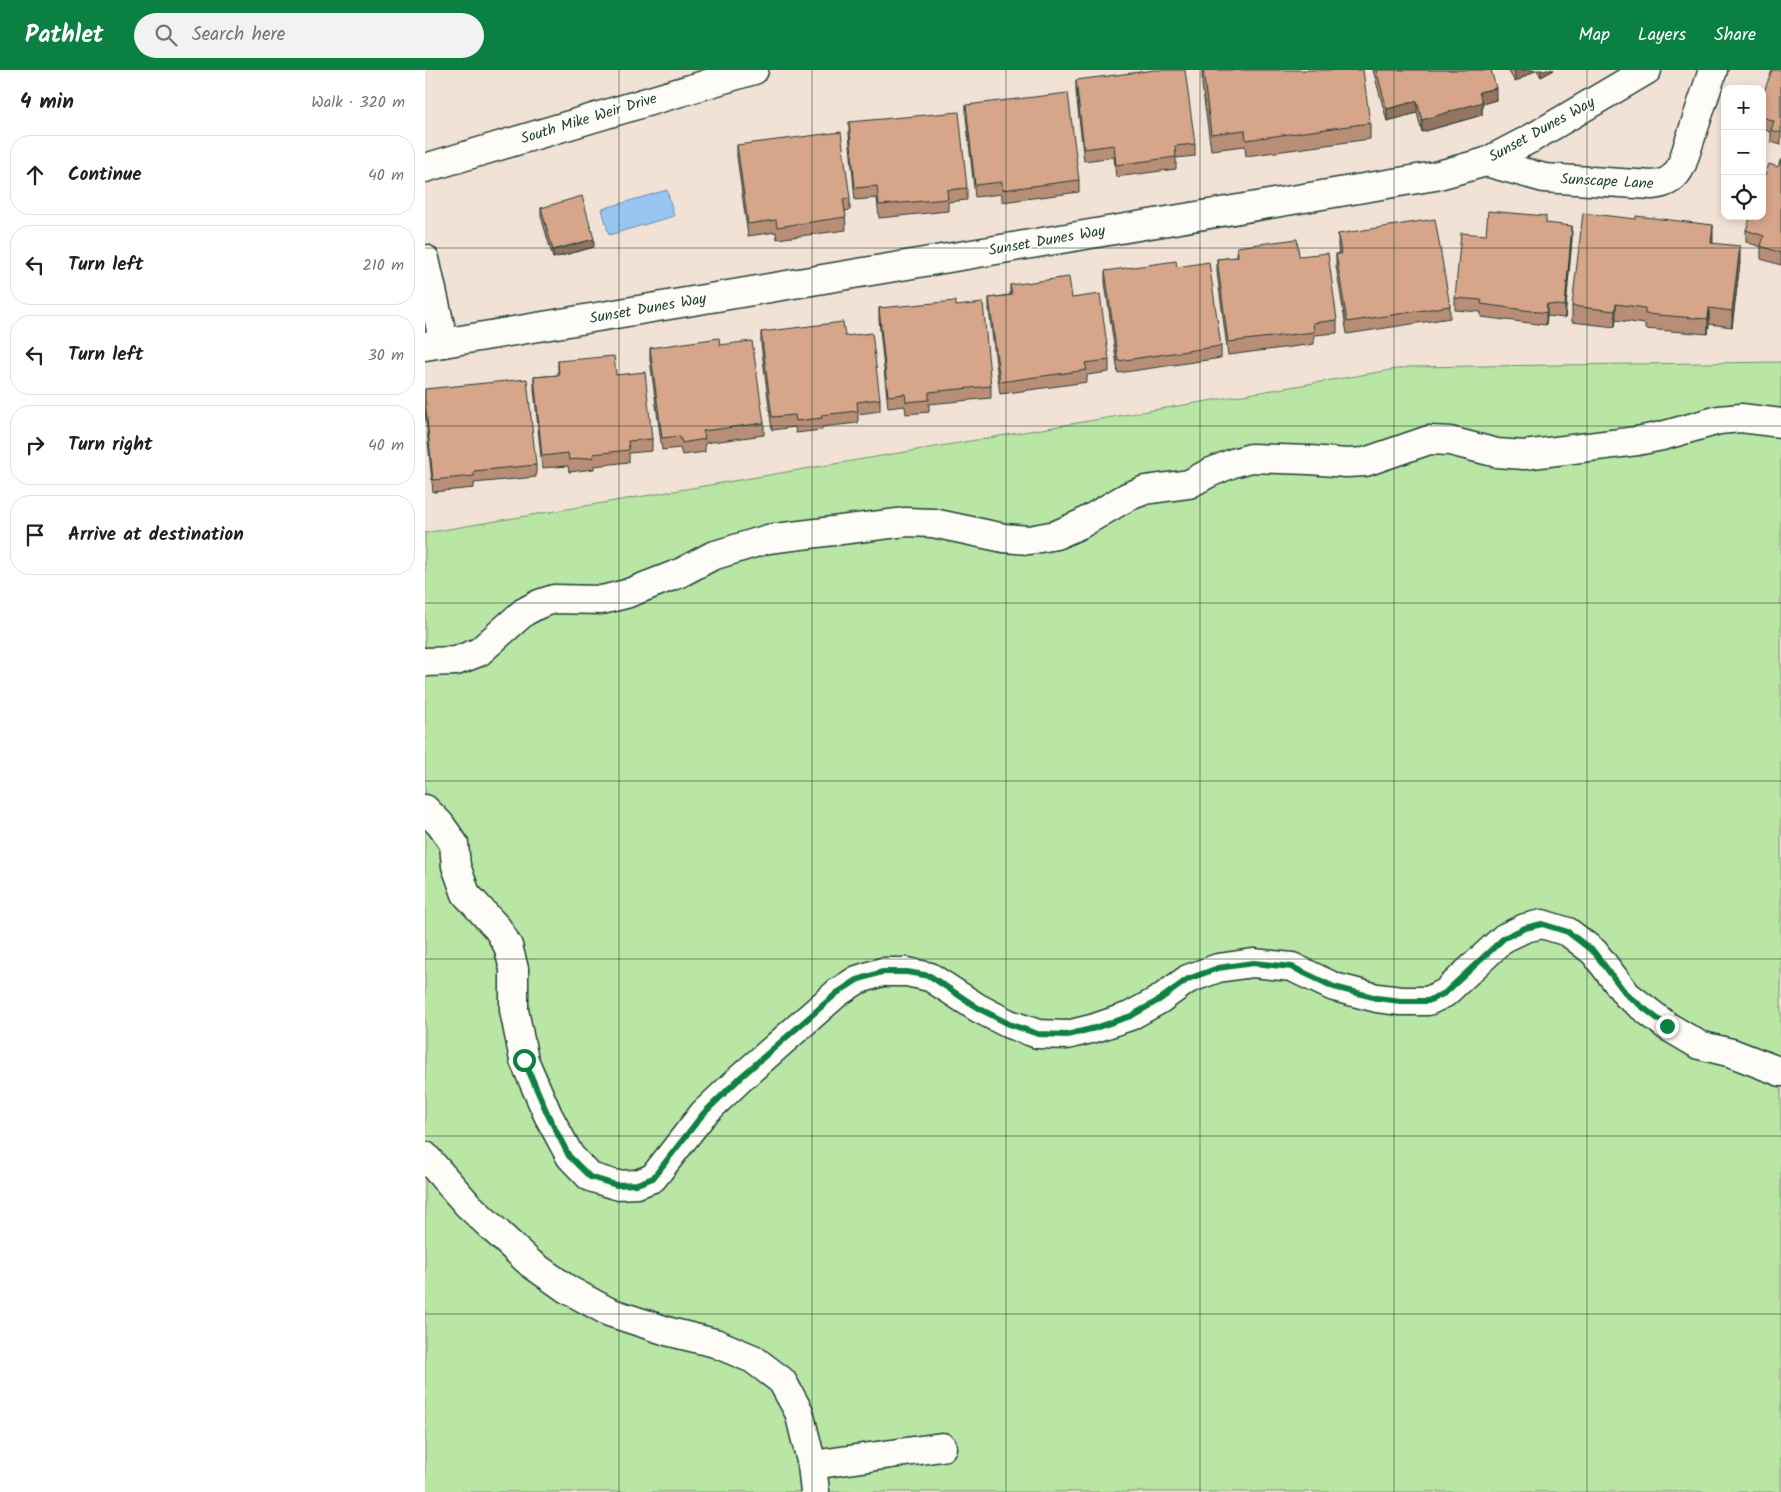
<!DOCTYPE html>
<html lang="en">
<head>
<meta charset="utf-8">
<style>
  :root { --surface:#fff; --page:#f2f2f2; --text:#202124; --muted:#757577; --line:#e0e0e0; --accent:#0b8043 }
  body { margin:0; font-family:Kalam,sans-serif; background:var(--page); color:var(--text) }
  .controls { position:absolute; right:15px; top:15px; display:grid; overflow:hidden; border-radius:10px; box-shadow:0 2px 8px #0003 }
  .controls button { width:45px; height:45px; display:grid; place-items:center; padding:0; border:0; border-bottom:1px solid var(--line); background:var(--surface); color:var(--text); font:25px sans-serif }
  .stop { position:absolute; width:15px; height:15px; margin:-11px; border:4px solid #0b8043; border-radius:50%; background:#fff }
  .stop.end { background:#0b8043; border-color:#fff; box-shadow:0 1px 5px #0008 }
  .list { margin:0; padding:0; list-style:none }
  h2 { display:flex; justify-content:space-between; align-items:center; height:65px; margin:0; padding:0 20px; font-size:21px }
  h2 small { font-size:16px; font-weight:400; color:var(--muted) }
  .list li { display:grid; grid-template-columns:32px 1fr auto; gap:15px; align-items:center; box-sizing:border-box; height:80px; margin:0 10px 10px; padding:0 10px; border:1px solid var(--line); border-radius:20px }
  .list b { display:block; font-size:19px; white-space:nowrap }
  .list em { font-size:16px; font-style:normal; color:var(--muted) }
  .icon { flex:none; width:28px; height:28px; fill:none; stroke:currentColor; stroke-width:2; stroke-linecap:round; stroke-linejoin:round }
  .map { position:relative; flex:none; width:1356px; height:1422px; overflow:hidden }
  header { display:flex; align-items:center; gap:30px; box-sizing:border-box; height:70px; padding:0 25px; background:var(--accent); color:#fff }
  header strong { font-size:24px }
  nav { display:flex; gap:28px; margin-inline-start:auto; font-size:18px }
  .search { width:350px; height:45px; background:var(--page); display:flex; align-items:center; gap:12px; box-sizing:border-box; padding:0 18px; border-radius:28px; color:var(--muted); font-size:19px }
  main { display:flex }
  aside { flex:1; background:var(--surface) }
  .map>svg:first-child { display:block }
</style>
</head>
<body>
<header>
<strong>Pathlet</strong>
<div class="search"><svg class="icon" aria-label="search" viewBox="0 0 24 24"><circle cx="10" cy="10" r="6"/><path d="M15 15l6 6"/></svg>Search here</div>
<nav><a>Map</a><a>Layers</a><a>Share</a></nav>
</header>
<main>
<aside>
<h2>4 min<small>Walk · 320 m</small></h2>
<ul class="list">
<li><svg class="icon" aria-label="ahead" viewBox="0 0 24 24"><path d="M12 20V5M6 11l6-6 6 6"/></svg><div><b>Continue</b></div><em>40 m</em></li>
<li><svg class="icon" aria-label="left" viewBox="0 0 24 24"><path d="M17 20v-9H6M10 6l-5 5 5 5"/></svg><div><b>Turn left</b></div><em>210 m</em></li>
<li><svg class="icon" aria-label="left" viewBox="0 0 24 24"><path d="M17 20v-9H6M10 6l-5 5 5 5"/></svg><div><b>Turn left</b></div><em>30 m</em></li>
<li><svg class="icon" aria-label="right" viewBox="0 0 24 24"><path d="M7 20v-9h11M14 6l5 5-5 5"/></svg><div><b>Turn right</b></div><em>40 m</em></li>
<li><svg class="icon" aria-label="arrive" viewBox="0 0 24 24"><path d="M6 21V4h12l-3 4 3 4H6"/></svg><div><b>Arrive at destination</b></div></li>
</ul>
</aside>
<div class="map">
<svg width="1356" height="1422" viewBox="0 0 1356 1422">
  <rect width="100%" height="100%" fill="#f2e2d6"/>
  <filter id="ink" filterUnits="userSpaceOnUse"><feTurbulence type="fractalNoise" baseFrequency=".02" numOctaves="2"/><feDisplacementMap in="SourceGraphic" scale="10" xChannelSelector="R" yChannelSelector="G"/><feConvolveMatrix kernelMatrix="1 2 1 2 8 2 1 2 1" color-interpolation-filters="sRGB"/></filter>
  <g filter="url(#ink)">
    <!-- green -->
    <polygon fill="#b9e6a5" stroke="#6c926c" points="1356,292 1356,1422 0,1422 0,463 984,297"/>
    <!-- water -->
    <polygon fill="#99c5f3" stroke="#688fa7" points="242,120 249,146 184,165 177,139"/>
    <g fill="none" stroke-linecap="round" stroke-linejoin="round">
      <!-- minor casing -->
      <g stroke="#1f3d34" stroke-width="31">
        <g id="minor">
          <path d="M1061,92L1119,108L1227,115C1242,114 1251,108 1257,94L1288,0"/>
          <polyline points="0,98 329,0"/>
          <polyline points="0,189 19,273"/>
          <polyline points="0,276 1010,106 1061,92 1107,68 1222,0"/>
          <polyline points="0,592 31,591 54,582 99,542 114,534 129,529 177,530 201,524 255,503 287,486 343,469 481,452 508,453 579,468 604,470 631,465 656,454 702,427 720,420 764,414 784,403 808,393 826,388 885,390 921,393 940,392 1004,370 1025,371 1072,383 1099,385 1212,371 1237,366 1294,350 1316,348 1356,353"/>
          <polyline points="0,739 15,754 29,774 31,796 41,824 73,859 83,876 89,899 89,940 99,990 123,1045 145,1086 165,1107 191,1115 212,1114 228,1108 278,1044 317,1007 412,923 432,910 457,902 482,902 505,907 553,938 584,954 613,964 642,965 670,958 705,946 734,930 763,909 793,898 828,893 867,897 909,917 952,928 976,931 1003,931 1020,923 1079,868 1100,858 1117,854 1143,862 1169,882 1202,925 1242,956 1274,975 1307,983 1356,1002"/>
          <polyline points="0,1086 43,1135 105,1193 142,1219 184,1242 245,1262 290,1273 328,1289 357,1311 374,1342 387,1395 390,1422"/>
          <polyline points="387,1395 517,1377"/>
        </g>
      </g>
      <!-- minor -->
      <use href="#minor" stroke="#fdfcf7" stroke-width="28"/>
    </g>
    <!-- wall -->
    <g fill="#b98e77" stroke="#1f3d34">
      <polygon points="777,0 945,53 945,69 821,86 820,76 786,80 777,15"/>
      <polygon points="948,0 1066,0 1071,30 1057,34 1057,45 997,62 992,43 962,51"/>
      <polygon points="1083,0 1111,0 1090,12"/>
      <polygon points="1112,0 1129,0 1116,7"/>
      <polygon points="1356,0 1356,75 1346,72 1346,62 1337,59 1337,27"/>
      <polygon points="651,10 770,74 770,86 751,88 751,99 691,107 689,87 659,91 651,22"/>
      <polygon points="541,35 654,110 654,122 577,132 577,124 550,127 541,47"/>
      <polygon points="424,52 542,118 542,130 523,132 523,141 454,148 452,128 430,130 424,64"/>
      <polygon points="312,75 425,128 425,140 420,141 421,160 352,169 351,162 323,166 312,87"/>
      <polygon points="1356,89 1356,195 1336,189 1336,177 1321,172 1321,160 1353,97"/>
      <polygon points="116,138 169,177 128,188 116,146"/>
      <polygon points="1121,153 1147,168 1140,248 1122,246 1121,255 1056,247 1056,242 1030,240 1030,228 1061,165"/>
      <polygon points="913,164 1025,236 1025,248 922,264 911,196 911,184 914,184 913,177"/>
      <polygon points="1288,173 1315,192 1307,257 1284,254 1283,264 1220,259 1220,254 1191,250 1190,257 1147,252 1147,236"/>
      <polygon points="812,177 874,186 912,250 912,263 889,265 889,274 803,285 792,202 792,189 812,187"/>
      <polygon points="752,197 796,276 796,288 693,303 680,213 680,201"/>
      <polygon points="585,215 647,228 684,290 684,302 662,305 662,312 575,324 564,240 564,228 585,225"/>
      <polygon points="531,236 566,316 566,328 504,334 504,342 481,344 480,336 463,338 454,250 454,238"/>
      <polygon points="336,262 420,266 455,329 455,341 433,344 433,353 397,357 397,360 371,363 370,357 347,360 336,274"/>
      <polygon points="295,275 339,353 339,365 280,373 280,382 257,385 255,378 237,380 225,290 225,278"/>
      <polygon points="133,291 191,305 227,369 227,381 204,383 204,392 169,396 169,399 144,402 143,396 117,398 109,319 109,307 133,305"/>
      <polygon points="0,319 111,395 111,407 49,413 49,418 8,422 0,341"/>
    </g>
    <!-- shaded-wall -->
    <g fill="#967461" stroke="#1f3d34">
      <polygon points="1090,0 1111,0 1090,12"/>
      <polygon points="1116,0 1129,0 1116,7"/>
      <polygon points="1071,18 1071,30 1057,34 1057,45 997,62 997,50 1054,22"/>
      <polygon points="992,31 992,43 962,51 962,39"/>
      <polygon points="1288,155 1288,171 1286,189 1286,173"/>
      <polygon points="1147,156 1147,168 1140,248 1140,236"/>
      <polygon points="169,169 169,177 128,188 128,180"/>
      <polygon points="1315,176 1315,192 1307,257 1307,241"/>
      <polygon points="1122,234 1122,246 1121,255 1121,243"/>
      <polygon points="1191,234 1191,250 1190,257 1190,241"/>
      <polygon points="1284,238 1284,254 1283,264 1283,249"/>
    </g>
    <!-- building -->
    <g fill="#d7a58a" stroke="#1f3d34">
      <polygon points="730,0 760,0 770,74 750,76 751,87 691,95 689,75 659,79 651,10"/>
      <polygon points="778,0 938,0 945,53 821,70 820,60 786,64"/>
      <polygon points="951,0 1066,0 1071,18 1054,22 1057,32 997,50 992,31 962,39"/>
      <polygon points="1347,0 1356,0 1356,63 1346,60 1349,51 1337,47 1337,27"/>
      <polygon points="643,23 654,110 577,120 577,112 550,115 541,35"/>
      <polygon points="534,42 542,118 522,120 523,129 454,135 452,116 430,118 424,52"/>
      <polygon points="416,62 425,128 418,129 421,147 352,157 351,150 323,154 312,75"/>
      <polygon points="1356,89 1356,183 1336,176 1339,166 1321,160 1326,146 1337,146 1337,113 1344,94 1353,97"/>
      <polygon points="157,126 169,169 128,180 116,138"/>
      <polygon points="1063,141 1121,146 1121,153 1147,156 1140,236 1122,234 1121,243 1056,234 1057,230 1030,228 1036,163 1061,165"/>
      <polygon points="1158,143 1211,149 1211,146 1288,155 1286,173 1315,176 1307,241 1284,238 1283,249 1220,244 1220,238 1191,234 1190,241 1147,236"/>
      <polygon points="1010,149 1025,236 922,252 911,184 916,184 913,164"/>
      <polygon points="872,169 874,186 903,183 912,250 888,253 889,262 803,272 792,189 813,187 812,177"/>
      <polygon points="751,191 752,197 784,192 796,276 693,291 680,201"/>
      <polygon points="644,207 647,228 675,224 684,290 660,293 662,300 575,312 564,228 587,225 585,215"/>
      <polygon points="531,231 531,236 558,233 566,316 504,322 504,330 481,332 480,324 463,326 454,238"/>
      <polygon points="418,252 420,266 447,263 455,329 432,332 433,341 396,345 397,348 371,351 370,345 347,347 336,262"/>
      <polygon points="294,268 295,275 327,271 339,353 278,361 280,369 257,373 255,366 237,368 225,278"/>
      <polygon points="189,286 191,305 220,302 227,369 203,371 204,380 168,384 169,387 144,390 143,383 117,386 109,307 134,305 133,291"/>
      <polygon points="102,309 111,395 49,401 49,406 8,410 0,329 0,319"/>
    </g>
  </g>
  <g fill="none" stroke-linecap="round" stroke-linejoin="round" filter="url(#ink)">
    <!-- route -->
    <polyline stroke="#0b8043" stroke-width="6" points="99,990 123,1045 144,1086 165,1107 191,1115 212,1114 228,1108 278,1044 317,1006 412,923 432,910 457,902 482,902 505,906 553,938 584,954 613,964 642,965 670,958 706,946 734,930 763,909 793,898 828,893 867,897 909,917 952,928 976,931 1003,931 1020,923 1079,868 1100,858 1117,854 1143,862 1169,882 1202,925 1242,956"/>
  </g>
  <!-- grid -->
  <path fill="none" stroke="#1f3d34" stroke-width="1" stroke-opacity="0.55" d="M194,0V1422M387,0V1422M581,0V1422M775,0V1422M969,0V1422M1162,0V1422M0,178H1356M0,356H1356M0,533H1356M0,711H1356M0,889H1356M0,1066H1356M0,1244H1356"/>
  <g text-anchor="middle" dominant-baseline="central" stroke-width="4.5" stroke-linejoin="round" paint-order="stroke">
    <!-- street labels -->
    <g font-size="15" fill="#1f3d34" stroke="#fdfcf7">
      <text transform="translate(164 49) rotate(-17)">South Mike Weir Drive</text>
      <text transform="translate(1117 60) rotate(-29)">Sunset Dunes Way</text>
      <text transform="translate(1182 112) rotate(3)">Sunscape Lane</text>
      <text transform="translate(622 171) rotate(-10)">Sunset Dunes Way</text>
      <text transform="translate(223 239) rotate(-10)">Sunset Dunes Way</text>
    </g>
  </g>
</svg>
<div class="controls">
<button>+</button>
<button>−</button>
<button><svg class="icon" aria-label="locate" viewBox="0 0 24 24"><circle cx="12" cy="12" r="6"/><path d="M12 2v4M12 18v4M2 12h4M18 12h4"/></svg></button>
</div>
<div class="stop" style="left:99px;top:990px"></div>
<div class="stop end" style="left:1242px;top:956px"></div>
</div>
</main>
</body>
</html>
